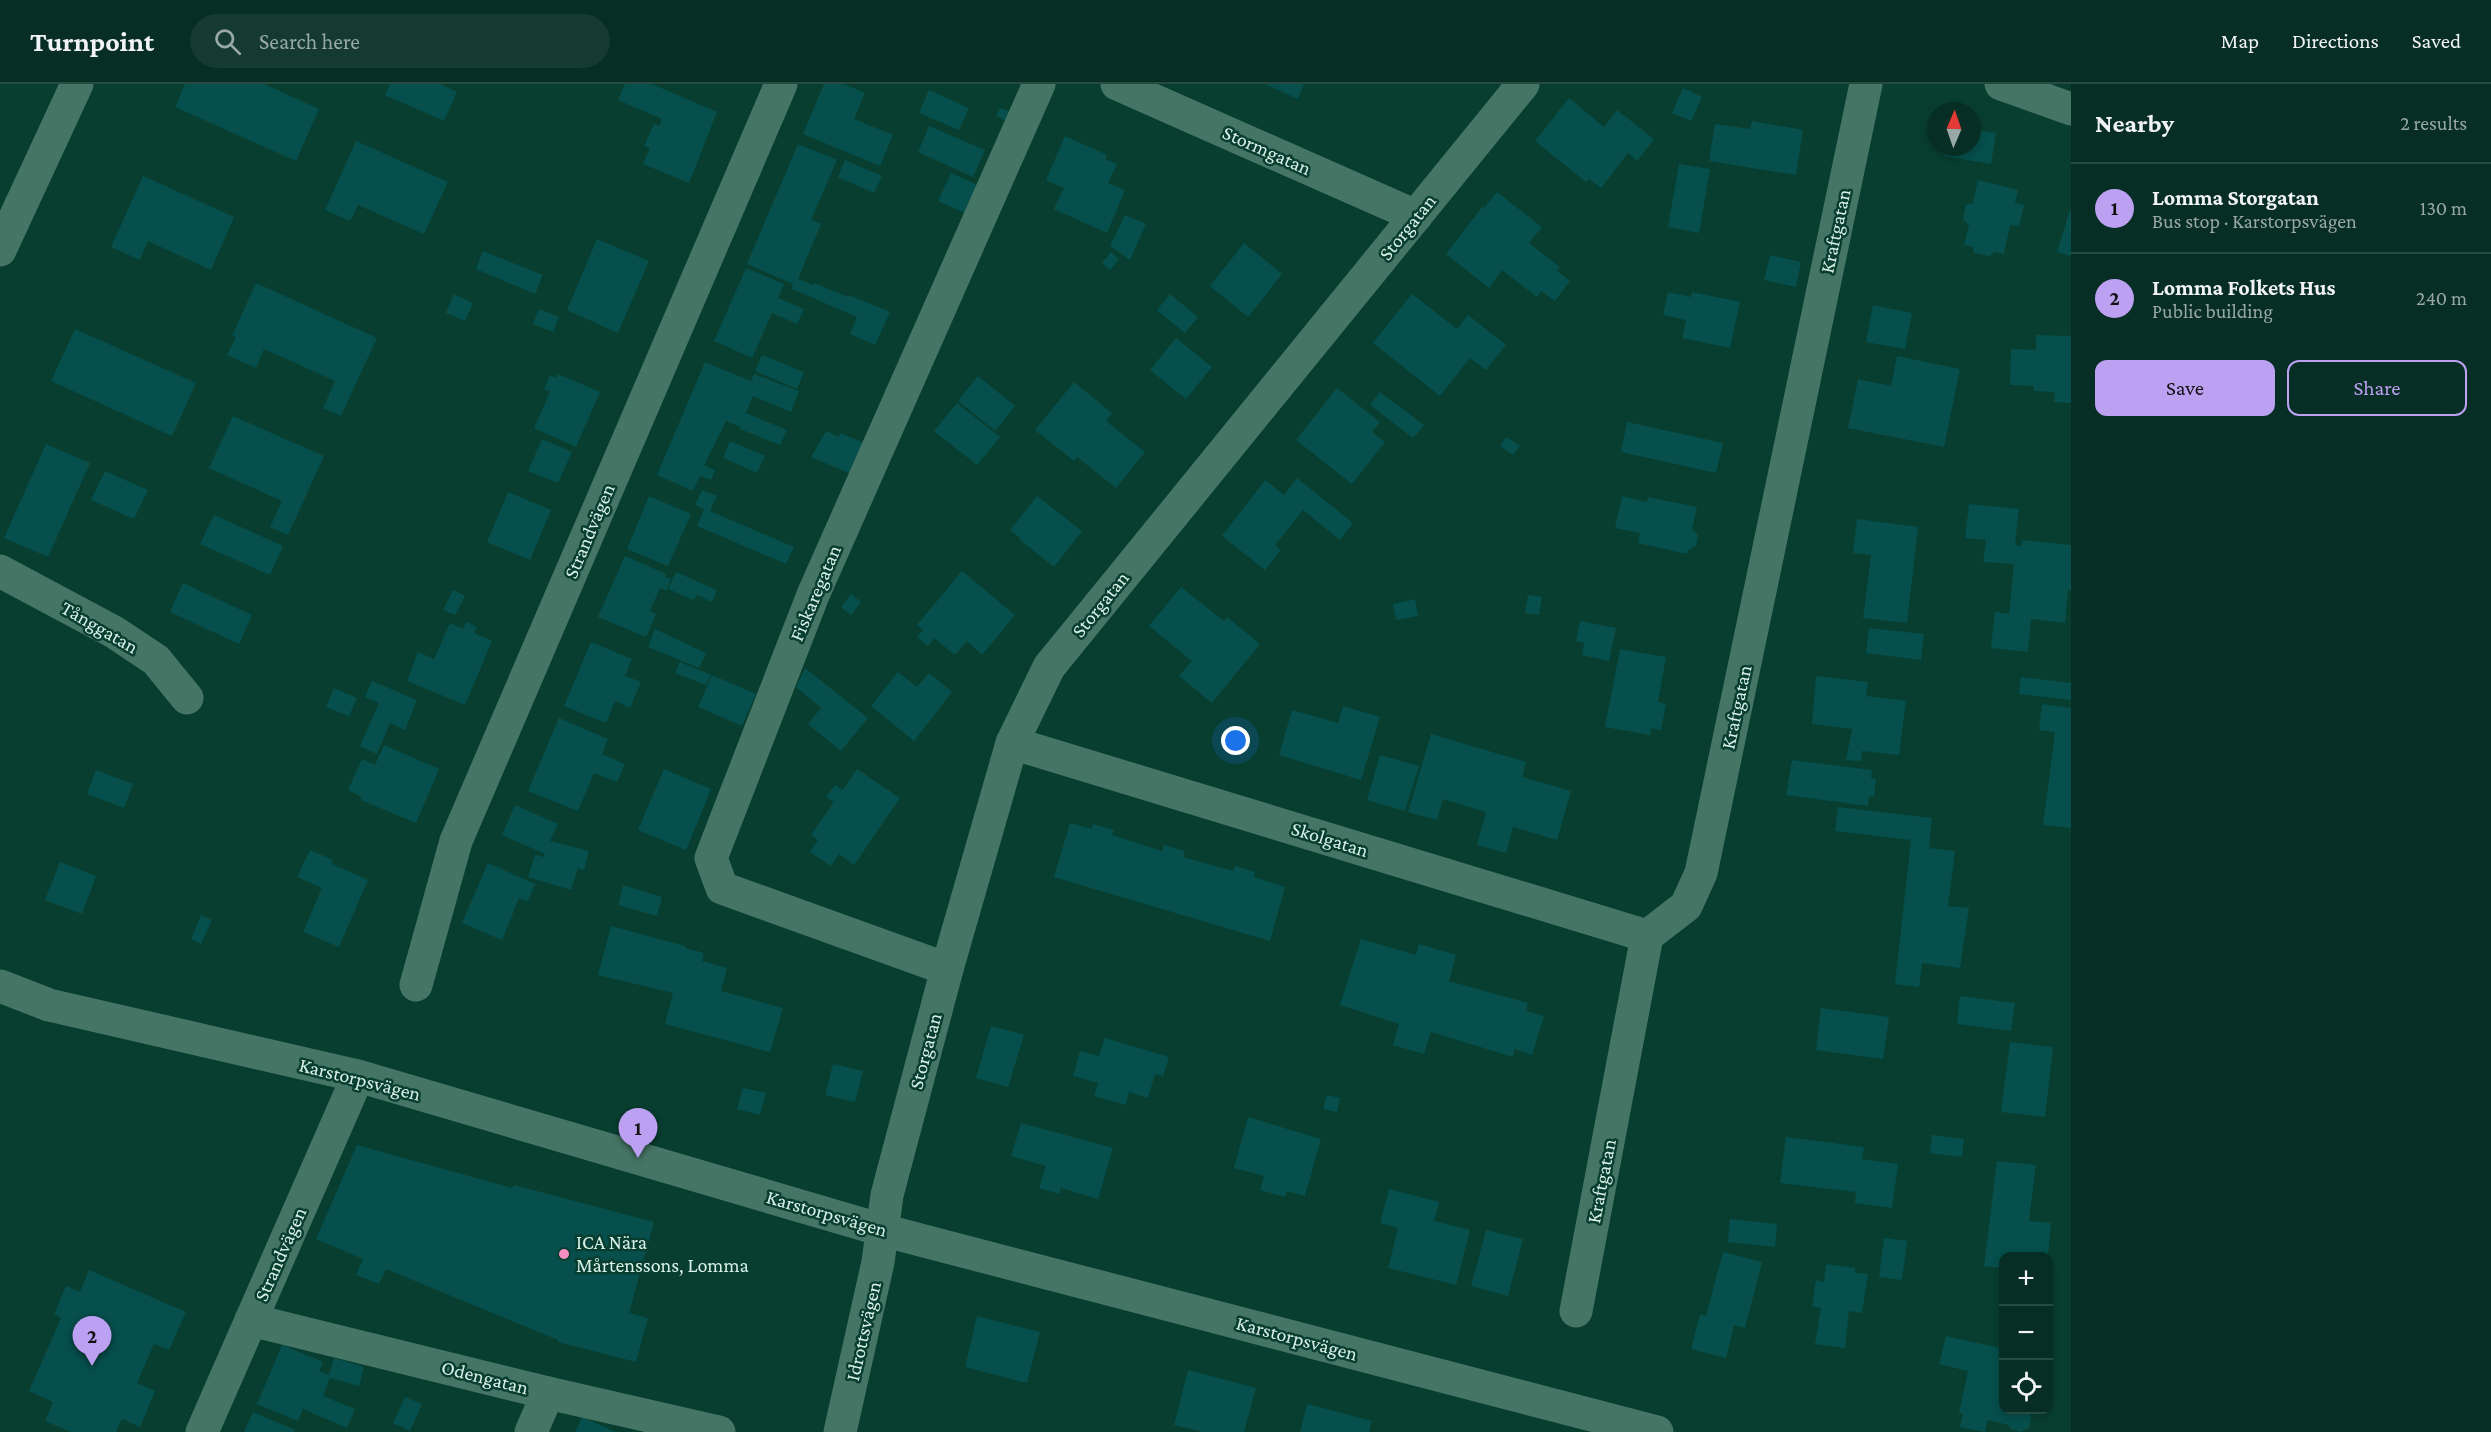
<!DOCTYPE html>
<html lang="en">
<head>
<meta charset="utf-8">
<style>
  :root { --surface:#062e24; --page:#143a31; --text:#f1f3f6; --muted:#98a8a6; --line:#274a41; --accent:#bca0f2 }
  body { margin:0; font-family:"Crimson Pro",serif; background:var(--page); color:var(--text) }
  .controls { position:absolute; right:18px; bottom:18px; display:grid; overflow:hidden; border-radius:12px; box-shadow:0 3px 9px #0003 }
  .controls button { width:54px; height:54px; display:grid; place-items:center; padding:0; border:0; border-bottom:2px solid var(--line); background:var(--surface); color:var(--text); font:30px sans-serif }
  .compass { position:absolute; left:1927px; top:18px; width:54px; height:54px; border-radius:50%; background:var(--surface); box-shadow:0 3px 9px #0003; rotate:2deg }
  .you { position:absolute; left:1236px; top:657px; width:21px; height:21px; margin:-15px; border:4px solid #fff; border-radius:50%; background:#1a73e8; box-shadow:0 0 0 9px #1a73e833 }
  .badge { display:grid; place-items:center; width:39px; height:39px; border-radius:50%; background:var(--accent); color:#111; font-size:20px; font-weight:700 }
  .pin { position:absolute; translate:-50% -50px; filter:drop-shadow(0 2px 3px #0008) }
  .pin::after { content:''; position:absolute; top:32px; width:21px; height:18px; background:inherit; clip-path:polygon(0 0,100% 0,50% 100%) }
  .list { margin:0; padding:0; list-style:none }
  h2 { display:flex; justify-content:space-between; align-items:center; height:78px; margin:0; padding:0 24px; font-size:26px }
  h2 small { font-size:20px; font-weight:400; color:var(--muted) }
  .list li { display:grid; grid-template-columns:39px 1fr auto; gap:18px; align-items:center; box-sizing:border-box; height:90px; padding:0 24px; border-top:2px solid var(--line) }
  .list b { display:block; font-size:22px; white-space:nowrap }
  .list p { margin:0; font-size:20px; white-space:nowrap; color:var(--muted) }
  .list em { font-size:20px; font-style:normal; color:var(--muted) }
  .actions { display:flex; gap:12px; padding:18px 24px }
  .actions a { flex:1; padding:14px 0; border:2px solid var(--accent); border-radius:12px; text-align:center; font-size:21px; color:var(--accent) }
  .actions .main { background:var(--accent); color:#111 }
  .icon { flex:none; width:33px; height:33px; fill:none; stroke:currentColor; stroke-width:2; stroke-linecap:round; stroke-linejoin:round }
  .map { position:relative; flex:none; width:2071px; height:1348px; overflow:hidden }
  header { display:flex; align-items:center; gap:36px; box-sizing:border-box; height:84px; padding:0 30px; background:var(--surface); border-bottom:2px solid var(--line) }
  header strong { font-size:28px }
  nav { display:flex; gap:33px; margin-inline-start:auto; font-size:21px }
  .search { width:420px; height:54px; background:var(--page); display:flex; align-items:center; gap:15px; box-sizing:border-box; padding:0 21px; border-radius:33px; color:var(--muted); font-size:22px }
  main { display:flex }
  aside { flex:1; background:var(--surface) }
  .map>svg:first-child { display:block }
</style>
</head>
<body>
<header>
<strong>Turnpoint</strong>
<div class="search"><svg class="icon" aria-label="search" viewBox="0 0 24 24"><circle cx="10" cy="10" r="6"/><path d="M15 15l6 6"/></svg>Search here</div>
<nav><a>Map</a><a>Directions</a><a>Saved</a></nav>
</header>
<main>
<div class="map">
<svg width="2071" height="1348" viewBox="0 0 2071 1348">
  <rect width="100%" height="100%" fill="#083e30"/>
  <!-- building -->
  <g fill="#064f4c">
    <polygon points="185,0 264,0 319,25 296,77 175,23"/>
    <polygon points="390,0 440,0 457,8 444,37 385,11"/>
    <polygon points="625,0 652,0 717,28 689,99 643,80 650,64 644,62 654,40 659,42 662,35 618,16"/>
    <polygon points="824,0 844,0 865,9 854,35 893,51 880,82 803,50"/>
    <polygon points="1265,0 1304,0 1298,15"/>
    <polygon points="1683,4 1702,13 1691,37 1672,29"/>
    <polygon points="929,6 969,24 959,46 919,29"/>
    <polygon points="1569,14 1604,43 1617,26 1654,55 1637,77 1628,69 1601,104 1589,95 1586,98 1535,57"/>
    <polygon points="1000,24 1013,29 1009,38 996,32"/>
    <polygon points="1752,37 1803,46 1796,91 1709,77 1715,40 1750,45"/>
    <polygon points="929,42 985,66 973,93 918,68"/>
    <polygon points="1972,45 1996,49 1991,80 1944,72 1945,63 1972,63"/>
    <polygon points="1065,52 1107,71 1105,75 1117,80 1108,99 1125,106 1107,149 1054,125 1064,104 1046,96"/>
    <polygon points="356,57 448,98 424,150 358,121 350,137 325,126"/>
    <polygon points="798,60 837,76 811,136 821,140 798,195 813,201 814,199 848,213 849,211 890,228 875,261 850,250 857,233 792,205 793,200 747,180"/>
    <polygon points="845,76 882,92 874,109 838,93"/>
    <polygon points="1679,80 1710,85 1699,149 1668,143"/>
    <polygon points="951,89 980,102 967,130 938,117"/>
    <polygon points="143,92 234,133 211,186 148,157 140,176 111,163"/>
    <polygon points="1978,96 2018,106 2015,119 2024,121 2019,142 2010,141 2004,170 1995,168 1989,172 1974,169 1973,163 1964,161 1969,141 1963,136 1966,121 1973,119"/>
    <polygon points="1497,108 1542,143 1529,159 1560,183 1557,187 1570,197 1555,217 1541,207 1537,213 1502,186 1489,204 1446,170 1483,122 1484,124"/>
    <polygon points="2070,126 2071,126 2071,172 2057,168"/>
    <polygon points="1125,131 1146,140 1130,176 1110,162"/>
    <polygon points="597,155 649,177 618,249 567,226"/>
    <polygon points="1244,159 1282,190 1248,233 1210,202"/>
    <polygon points="483,167 543,191 535,210 476,185"/>
    <polygon points="1111,168 1119,175 1110,186 1102,179"/>
    <polygon points="1770,171 1801,178 1796,203 1764,196"/>
    <polygon points="746,184 784,200 778,214 804,225 797,240 772,229 752,274 714,257"/>
    <polygon points="256,199 377,254 341,332 323,324 335,297 264,265 256,284 227,271 236,253 232,252"/>
    <polygon points="1668,208 1691,213 1692,208 1740,218 1730,264 1682,254 1686,236 1663,231"/>
    <polygon points="454,210 473,219 465,237 446,229"/>
    <polygon points="1170,210 1198,233 1185,249 1157,226"/>
    <polygon points="1412,210 1457,245 1468,231 1506,261 1486,286 1470,274 1440,312 1373,259"/>
    <polygon points="1873,221 1912,229 1905,265 1866,258"/>
    <polygon points="539,225 559,233 553,248 533,240"/>
    <polygon points="75,245 196,299 172,352 51,297"/>
    <polygon points="2036,251 2071,252 2071,319 2054,318 2055,308 2034,307 2034,302 2010,301 2011,265 2036,266"/>
    <polygon points="1176,254 1212,283 1186,315 1150,286"/>
    <polygon points="762,271 804,288 797,305 755,287"/>
    <polygon points="1897,272 1960,285 1944,363 1848,344 1858,295 1891,302"/>
    <polygon points="705,278 751,297 754,290 799,307 791,328 753,312 746,329 787,346 780,361 740,345 741,343 726,337 704,381 715,386 711,396 700,392 693,407 657,391"/>
    <polygon points="558,290 600,308 576,363 534,344 550,308 544,305 550,291 556,294"/>
    <polygon points="978,292 1015,322 995,347 958,317"/>
    <polygon points="1074,298 1112,329 1106,337 1145,368 1116,404 1077,373 1074,377 1035,346"/>
    <polygon points="1337,304 1380,338 1372,348 1385,358 1352,400 1296,356"/>
    <polygon points="1380,308 1424,341 1413,354 1370,321"/>
    <polygon points="957,319 1000,353 977,381 934,347"/>
    <polygon points="233,332 324,372 288,451 270,443 282,417 209,384"/>
    <polygon points="1627,338 1723,359 1716,389 1621,368"/>
    <polygon points="826,347 839,353 840,349 864,359 851,390 811,373"/>
    <polygon points="1506,353 1520,362 1513,371 1500,362"/>
    <polygon points="542,355 572,368 558,399 528,387"/>
    <polygon points="730,357 765,372 757,389 723,374"/>
    <polygon points="46,360 90,379 48,473 4,454"/>
    <polygon points="105,387 148,406 134,435 91,416"/>
    <polygon points="1297,394 1353,439 1340,456 1303,426 1275,461 1281,466 1265,486 1222,452 1265,396 1284,411"/>
    <polygon points="702,406 717,412 710,427 794,463 786,480 697,442 704,425 695,421"/>
    <polygon points="508,408 551,426 530,476 487,458"/>
    <polygon points="649,412 691,430 668,482 627,465"/>
    <polygon points="1037,412 1082,447 1054,483 1019,455 1020,454 1010,446"/>
    <polygon points="1622,412 1647,418 1648,413 1697,423 1692,445 1698,451 1696,462 1688,466 1687,470 1638,459 1640,449 1615,444"/>
    <polygon points="1969,420 2019,425 2015,461 2022,462 2022,456 2071,461 2071,506 2068,506 2065,539 2031,535 2028,568 1991,564 1995,528 2009,530 2014,480 1983,478 1986,456 1965,454"/>
    <polygon points="214,431 283,462 270,491 200,460"/>
    <polygon points="1857,435 1918,443 1907,539 1863,534 1871,471 1853,469"/>
    <polygon points="625,472 666,490 665,493 671,495 666,507 660,504 650,527 656,530 646,553 598,533"/>
    <polygon points="962,487 1015,531 982,571 967,557 955,571 934,554 928,562 917,553 923,546 917,541"/>
    <polygon points="676,488 717,506 712,518 697,511 694,516 668,505"/>
    <polygon points="183,499 252,531 239,560 170,528"/>
    <polygon points="1181,503 1224,537 1227,533 1260,560 1212,619 1179,592 1192,577 1149,542"/>
    <polygon points="453,506 465,512 455,531 443,526"/>
    <polygon points="851,510 861,518 851,531 841,523"/>
    <polygon points="1528,511 1542,513 1539,531 1525,529"/>
    <polygon points="1415,515 1418,532 1396,536 1393,520"/>
    <polygon points="1580,537 1616,544 1609,577 1582,571 1584,559 1576,557"/>
    <polygon points="466,538 477,543 474,549 492,557 465,621 407,597 418,568 434,575 450,539 463,545"/>
    <polygon points="1869,544 1924,550 1921,576 1866,569"/>
    <polygon points="655,545 706,569 699,584 648,563"/>
    <polygon points="591,558 632,575 625,592 641,598 630,624 615,617 606,639 564,622"/>
    <polygon points="1620,565 1666,573 1658,618 1666,620 1661,646 1651,644 1650,651 1605,643"/>
    <polygon points="680,578 711,591 706,601 675,589"/>
    <polygon points="805,584 868,634 841,667 808,640 821,624 796,603"/>
    <polygon points="898,588 917,603 929,589 952,608 914,657 871,622"/>
    <polygon points="712,591 756,610 742,642 698,623"/>
    <polygon points="1816,592 1868,598 1866,612 1906,617 1899,671 1862,667 1861,677 1846,676 1852,645 1812,640"/>
    <polygon points="2021,593 2071,599 2071,616 2019,610"/>
    <polygon points="372,597 417,616 405,646 390,639 377,670 360,662 379,619 365,613"/>
    <polygon points="334,604 357,614 349,632 326,623"/>
    <polygon points="2042,620 2071,624 2071,744 2043,741 2055,648 2039,646"/>
    <polygon points="1343,622 1380,633 1361,696 1279,671 1292,626 1338,639"/>
    <polygon points="559,634 608,655 602,670 625,680 617,698 594,689 578,727 528,707"/>
    <polygon points="1431,650 1526,678 1522,693 1571,707 1557,756 1513,743 1506,769 1477,761 1486,728 1443,715 1437,736 1408,728"/>
    <polygon points="384,661 439,685 416,739 361,716 362,713 348,706 362,675 375,681"/>
    <polygon points="1380,671 1419,682 1405,727 1367,716"/>
    <polygon points="1792,676 1872,686 1871,694 1876,695 1874,713 1869,712 1868,722 1786,711"/>
    <polygon points="664,685 711,705 686,766 638,746"/>
    <polygon points="857,685 900,714 854,781 839,770 831,782 810,768 818,756 811,751 834,718 826,713 835,701 843,706"/>
    <polygon points="96,686 133,700 124,724 87,710"/>
    <polygon points="515,721 558,740 550,757 589,767 584,786 578,784 571,806 528,793 535,771 544,773 545,770 502,751"/>
    <polygon points="1838,723 1932,734 1929,764 1955,767 1948,822 1969,824 1960,884 1922,879 1919,903 1895,900 1911,756 1835,747"/>
    <polygon points="1070,739 1092,745 1093,740 1114,746 1112,751 1162,767 1164,761 1185,767 1183,773 1233,787 1235,782 1255,788 1254,793 1285,803 1270,857 1054,793"/>
    <polygon points="310,766 333,776 332,780 368,796 339,863 303,848 322,804 297,793"/>
    <polygon points="60,778 96,792 82,830 45,816"/>
    <polygon points="488,779 535,800 528,817 519,814 502,856 462,839"/>
    <polygon points="623,801 662,813 657,832 618,821"/>
    <polygon points="201,831 212,836 201,860 191,855"/>
    <polygon points="611,842 685,862 685,864 704,869 702,877 727,884 721,907 783,924 770,968 665,940 673,909 598,891"/>
    <polygon points="1361,855 1416,871 1419,860 1456,871 1449,897 1528,919 1526,927 1544,932 1532,971 1515,965 1513,973 1431,948 1424,970 1393,961 1399,940 1340,921"/>
    <polygon points="1960,912 2015,919 2011,947 1957,940"/>
    <polygon points="1821,924 1889,933 1883,975 1816,966"/>
    <polygon points="991,942 1024,951 1008,1003 976,994"/>
    <polygon points="1105,954 1169,973 1163,992 1155,990 1148,1014 1129,1008 1126,1021 1094,1012 1098,999 1073,992 1080,967 1099,972"/>
    <polygon points="2010,958 2053,963 2045,1033 2001,1028"/>
    <polygon points="833,980 863,987 855,1018 825,1011"/>
    <polygon points="743,1004 766,1009 760,1031 737,1025"/>
    <polygon points="1327,1011 1340,1014 1337,1028 1323,1025"/>
    <polygon points="1248,1033 1321,1055 1305,1112 1287,1107 1285,1113 1260,1106 1264,1092 1234,1084"/>
    <polygon points="1021,1039 1113,1064 1098,1115 1061,1104 1059,1110 1039,1104 1046,1082 1011,1072"/>
    <polygon points="1932,1051 1964,1055 1962,1073 1930,1069"/>
    <polygon points="1786,1053 1864,1063 1862,1075 1898,1080 1892,1124 1855,1119 1856,1108 1780,1099"/>
    <polygon points="357,1061 512,1104 514,1101 654,1138 629,1229 648,1234 636,1278 558,1258 558,1256 386,1185 379,1200 356,1191 363,1175 316,1155"/>
    <polygon points="1997,1077 2036,1081 2029,1137 2051,1139 2048,1172 2004,1172 2004,1184 1984,1182"/>
    <polygon points="1389,1105 1439,1118 1434,1137 1470,1146 1456,1201 1388,1184 1398,1144 1380,1139"/>
    <polygon points="1730,1135 1777,1140 1775,1163 1728,1158"/>
    <polygon points="1486,1146 1523,1155 1508,1212 1471,1202"/>
    <polygon points="1884,1154 1907,1157 1902,1196 1879,1193"/>
    <polygon points="1723,1168 1762,1178 1745,1244 1734,1241 1726,1274 1691,1265 1700,1230 1706,1232"/>
    <polygon points="1826,1180 1855,1184 1855,1189 1868,1190 1862,1229 1849,1227 1845,1264 1815,1260 1821,1224 1812,1222 1816,1196 1824,1198"/>
    <polygon points="89,1186 186,1228 169,1266 154,1260 137,1299 155,1307 140,1343 122,1335 116,1348 71,1348 45,1337 53,1318 29,1307 61,1234 54,1230 66,1202 80,1208"/>
    <polygon points="977,1232 1040,1248 1027,1299 965,1283"/>
    <polygon points="1946,1252 2004,1265 2004,1326 2029,1326 2031,1334 2029,1344 2020,1348 2011,1345 2008,1341 1988,1336 1985,1348 1960,1343 1963,1330 1959,1329 1968,1287 1939,1280"/>
    <polygon points="282,1261 323,1278 319,1287 329,1291 334,1274 364,1283 359,1302 330,1294 323,1312 355,1325 347,1344 303,1325 298,1337 257,1320"/>
    <polygon points="1188,1286 1256,1304 1244,1348 1203,1348 1174,1341"/>
    <polygon points="405,1313 422,1320 410,1347 393,1339"/>
    <polygon points="1307,1320 1372,1337 1369,1348 1300,1348"/>
    <polygon points="253,1328 295,1346 294,1348 244,1348"/>
    <polygon points="582,1333 616,1348 575,1348"/>
  </g>
  <g fill="none" stroke-linecap="round" stroke-linejoin="round">
    <!-- minor -->
    <g stroke="#457565" stroke-width="33">
      <polyline points="1117,0 1416,132"/>
      <polyline points="2001,0 2071,25"/>
      <polyline points="0,166 77,0"/>
      <polyline points="0,487 114,548 156,576 187,614"/>
      <polyline points="1012,659 1647,852"/>
      <polyline points="947,885 722,804 711,774 813,511 1039,0"/>
      <polyline points="416,901 456,757 781,0"/>
      <polyline points="0,902 49,921 358,992 882,1146 1657,1348"/>
      <polyline points="1576,1227 1647,852 1686,822 1701,789 1866,0"/>
      <polyline points="251,1236 548,1309 719,1348"/>
      <polyline points="202,1348 358,992"/>
      <polyline points="531,1348 548,1309"/>
      <polyline points="840,1348 878,1178 887,1111 947,885 1012,659 1049,583 1523,0"/>
    </g>
  </g>
  <!-- markers -->
  <circle fill="#fb8fc4" stroke="#083e30" stroke-width="2" cx="564" cy="1170" r="6"/>
  <g text-anchor="middle" dominant-baseline="central" stroke-width="5" stroke-linejoin="round" paint-order="stroke">
    <!-- street labels -->
    <g font-size="20" fill="#d8f1e7" stroke="#083e30">
      <text transform="translate(1267 66) rotate(24)">Stormgatan</text>
      <text transform="translate(1407 143) rotate(-51)">Storgatan</text>
      <text transform="translate(1835 147) rotate(-78)">Kraftgatan</text>
      <text transform="translate(589 447) rotate(-67)">Strandvägen</text>
      <text transform="translate(815 509) rotate(-67)">Fiskaregatan</text>
      <text transform="translate(1100 520) rotate(-51)">Storgatan</text>
      <text transform="translate(100 543) rotate(30)">Tånggatan</text>
      <text transform="translate(1736 623) rotate(-78)">Kraftgatan</text>
      <text transform="translate(1330 755) rotate(17)">Skolgatan</text>
      <text transform="translate(925 967) rotate(-75)">Storgatan</text>
      <text transform="translate(360 995) rotate(14)">Karstorpsvägen</text>
      <text transform="translate(1601 1097) rotate(-79)">Kraftgatan</text>
      <text transform="translate(827 1129) rotate(16)">Karstorpsvägen</text>
      <text transform="translate(280 1170) rotate(-66)">Strandvägen</text>
      <text transform="translate(863 1247) rotate(-77)">Idrottsvägen</text>
      <text transform="translate(1297 1254) rotate(15)">Karstorpsvägen</text>
      <text transform="translate(485 1293) rotate(14)">Odengatan</text>
    </g>
    <!-- poi labels -->
    <g font-size="20" fill="#d8f1e7" stroke="#083e30" text-anchor="start">
      <text x="576" y="1158">ICA Nära<tspan x="576" dy="23">Mårtenssons, Lomma</tspan></text>
    </g>
  </g>
</svg>
<div class="controls">
<button>+</button>
<button>−</button>
<button><svg class="icon" aria-label="locate" viewBox="0 0 24 24"><circle cx="12" cy="12" r="6"/><path d="M12 2v4M12 18v4M2 12h4M18 12h4"/></svg></button>
</div>
<svg class="compass" viewBox="-18 -18 36 36"><path d="M0-13l5 13h-10z" fill="#e53935"/><path d="M0 13l5-13h-10z" fill="#98a8a6"/></svg>
<div class="you"></div>
<div class="pin badge" style="left:638px;top:1074px">1</div>
<div class="pin badge" style="left:92px;top:1282px">2</div>
</div>
<aside>
<h2>Nearby<small>2 results</small></h2>
<ul class="list">
<li><span class="badge">1</span><div><b>Lomma Storgatan</b><p>Bus stop · Karstorpsvägen</p></div><em>130 m</em></li>
<li><span class="badge">2</span><div><b>Lomma Folkets Hus</b><p>Public building</p></div><em>240 m</em></li>
</ul>
<div class="actions"><a class="main">Save</a><a>Share</a></div>
</aside>
</main>
</body>
</html>
